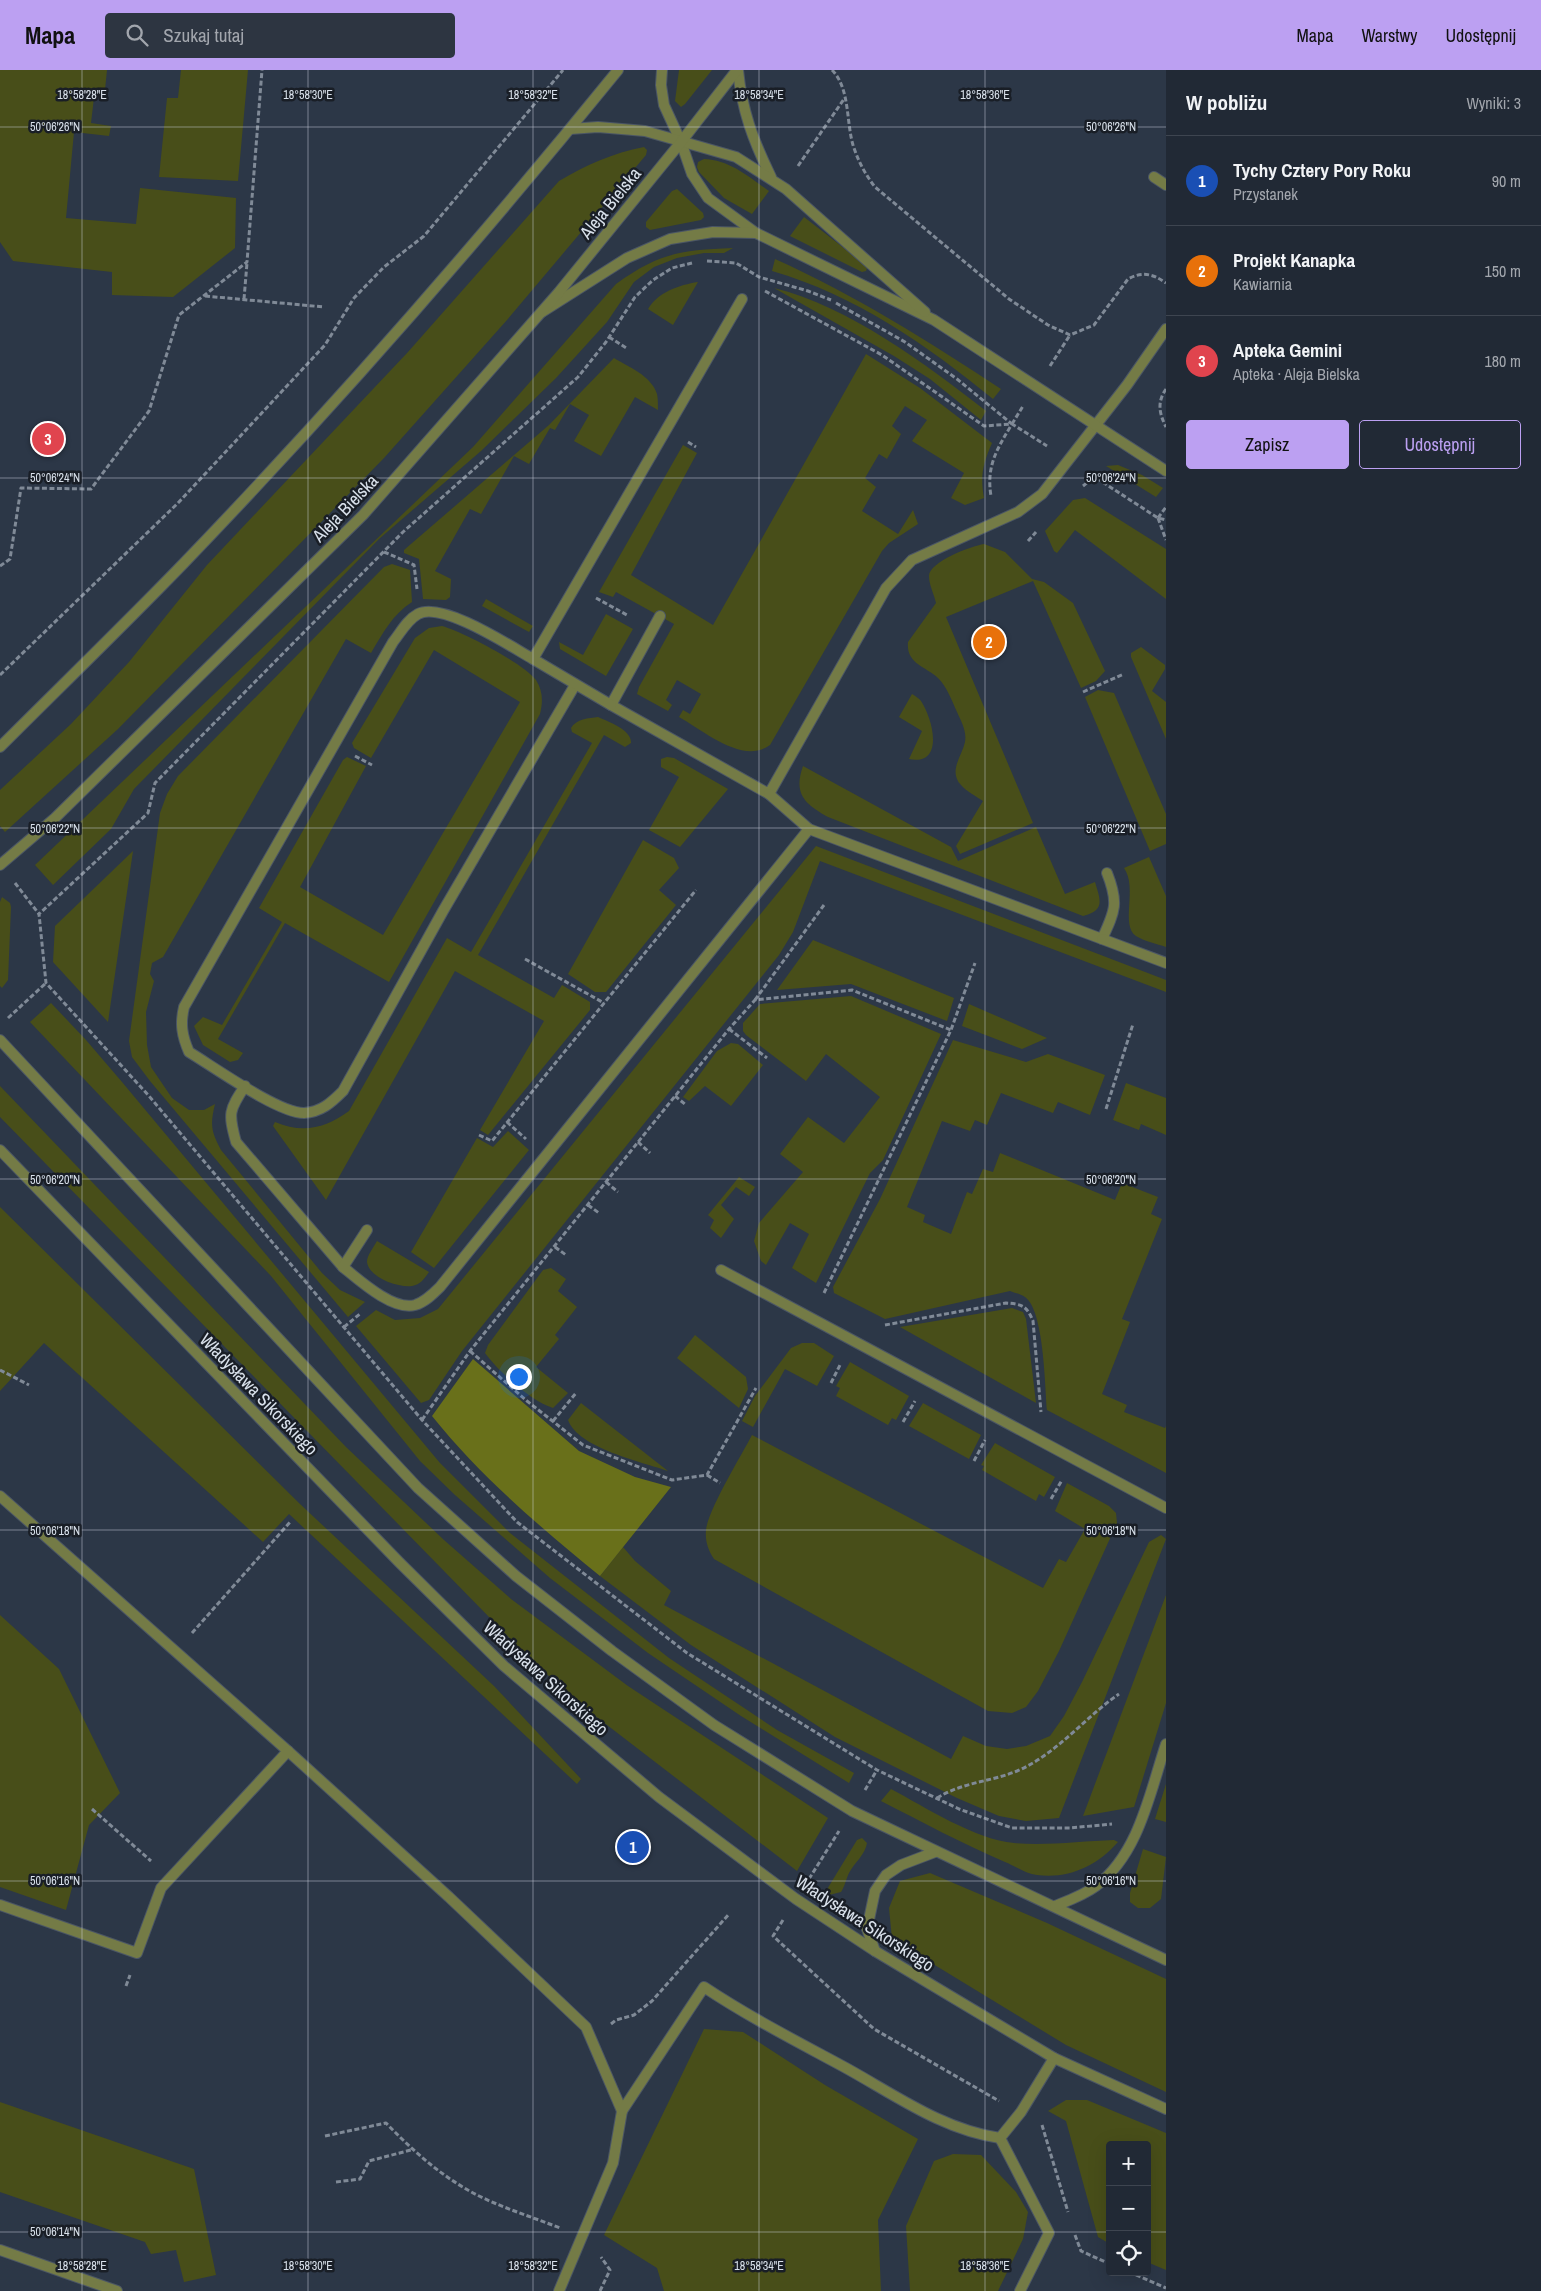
<!DOCTYPE html>
<html lang="pl">
<head>
<meta charset="utf-8">
<style>
  :root { --surface:#212935; --page:#2d3541; --text:#f1f3f6; --muted:#a2a6ad; --line:#3e4550; --accent:#bca0f2 }
  body { margin:0; font-family:"Archivo Narrow",sans-serif; background:var(--page); color:var(--text) }
  .controls { position:absolute; right:15px; bottom:15px; display:grid; overflow:hidden; border-radius:5px; box-shadow:0 5px 20px #0002 }
  .controls button { width:45px; height:45px; display:grid; place-items:center; padding:0; border:0; border-bottom:1px solid var(--line); background:var(--surface); color:var(--text); font:25px sans-serif }
  .you { position:absolute; left:518px; top:1306px; width:18px; height:18px; margin:-12px; border:4px solid #fff; border-radius:50%; background:#1a73e8; box-shadow:0 0 0 8px #1a73e833 }
  .badge { display:grid; place-items:center; width:32px; height:32px; border-radius:50%; background:var(--accent); color:#fff; font-size:16px; font-weight:700 }
  .pin { position:absolute; translate:-50% -50%; border:2px solid #fff; box-shadow:0 1px 5px #0006 }
  .list { margin:0; padding:0; list-style:none }
  h2 { display:flex; justify-content:space-between; align-items:center; height:65px; margin:0; padding:0 20px; font-size:21px }
  h2 small { font-size:16px; font-weight:400; color:var(--muted) }
  .list li { display:grid; grid-template-columns:32px 1fr auto; gap:15px; align-items:center; box-sizing:border-box; height:90px; padding:0 20px; border-top:1px solid var(--line) }
  .list b { display:block; font-size:19px; white-space:nowrap }
  .list p { margin:0; font-size:16px; white-space:nowrap; color:var(--muted) }
  .list em { font-size:16px; font-style:normal; color:var(--muted) }
  .actions { display:flex; gap:10px; padding:15px 20px }
  .actions a { flex:1; padding:11px 0; border:1px solid var(--accent); border-radius:5px; text-align:center; font-size:18px; color:var(--accent) }
  .actions .main { background:var(--accent); color:#111 }
  .icon { flex:none; width:28px; height:28px; fill:none; stroke:currentColor; stroke-width:2; stroke-linecap:round; stroke-linejoin:round }
  .map { position:relative; flex:none; width:1166px; height:2221px; overflow:hidden }
  header { display:flex; align-items:center; gap:30px; box-sizing:border-box; height:70px; padding:0 25px; background:var(--accent); color:#111 }
  header strong { font-size:24px }
  nav { display:flex; gap:28px; margin-inline-start:auto; font-size:18px }
  .search { width:350px; height:45px; background:var(--page); display:flex; align-items:center; gap:12px; box-sizing:border-box; padding:0 18px; border-radius:5px; color:var(--muted); font-size:19px }
  main { display:flex }
  aside { flex:1; background:var(--surface) }
  .map>svg:first-child { display:block }
</style>
</head>
<body>
<header>
<strong>Mapa</strong>
<div class="search"><svg class="icon" aria-label="search" viewBox="0 0 24 24"><circle cx="10" cy="10" r="6"/><path d="M15 15l6 6"/></svg>Szukaj tutaj</div>
<nav><a>Mapa</a><a>Warstwy</a><a>Udostępnij</a></nav>
</header>
<main>
<div class="map">
<svg width="1166" height="2221" viewBox="0 0 1166 2221">
  <rect width="100%" height="100%" fill="#2c3747"/>
  <!-- green -->
  <g fill="#484e19">
    <polygon points="0,0 107,0 105,20 95,19 91,53 111,56 109,66 74,62 66,148 136,154 140,118 236,128 235,178 173,227 112,225 112,202 13,191 0,172"/>
    <polygon points="181,0 248,0 238,111 159,107 167,28 178,28"/>
    <polygon points="679,0 712,0 685,34 681,37 675,31"/>
    <path d="M644,77L647,80L646,85L507,250L384,388L118,659L5,762L0,756V720L71,654L129,592L207,495L408,282L559,111C586,95 613,83 644,77Z"/>
    <path d="M704,89C730,90 749,107 769,121L752,144L724,128L699,102L697,97L698,92Z"/>
    <polygon points="677,119 703,143 704,147 701,150 650,160 646,157 646,152 672,121"/>
    <polygon points="804,147 862,192 867,198 866,201 862,202 790,166"/>
    <path d="M733,178L724,183H704L677,188L654,197L634,212L607,252L556,308L481,381L379,469L134,719L111,759L53,815L35,795L473,377L616,214C659,183 681,180 733,178Z"/>
    <path d="M775,189C855,225 928,271 1001,319L993,329C927,275 855,225 772,201Z"/>
    <path d="M698,212L673,255L648,239C658,222 679,215 698,212Z"/>
    <path d="M774,218C848,236 926,294 986,341L981,350L930,309L894,286Z"/>
    <path d="M866,284L920,318L992,373C983,394 980,405 984,428L965,435L951,428L964,403L912,371L927,350L905,336L892,356L901,364L887,389L879,384L865,408L876,417L862,441L898,464L913,440L918,454L889,473L882,481L770,675C743,695 704,661 679,647L683,640L690,644L701,624L677,610L666,630L672,635L668,641L637,624L639,617L674,554L616,522L613,527L599,522L683,375L697,383L631,505L713,555Z"/>
    <path d="M614,288C628,297 651,305 657,324C658,328 658,335 658,340L635,327L601,386L574,371L589,345L570,334L555,360L550,358L529,394L514,386L481,444L470,439L435,501L451,509L450,527L446,530L423,529L419,489L404,483V480L549,355Z"/>
    <polygon points="1118,395 1142,405 1163,418 1156,427 1106,396"/>
    <polygon points="1085,428 1166,479 1166,529 1075,460 1057,483 1054,481 1045,461 1073,430"/>
    <path d="M984,474L1005,482L1032,509L1044,512L1073,533L1105,601L1096,611L1081,618L1033,511L946,547L1033,753L960,784L956,776L983,731C976,726 967,722 961,715C948,701 962,686 965,672C967,661 961,651 957,642C952,631 947,617 938,608C925,596 906,594 908,572L936,533C934,524 929,515 929,506C929,492 971,476 984,474Z"/>
    <path d="M392,494L410,500L412,532C392,545 383,563 371,583L346,569L163,887L152,893L150,904L154,911L146,942L147,975L151,997L172,1028L189,1040H204L215,1034C210,1055 211,1061 221,1080L322,1203L340,1220L365,1232L348,1247L150,1011L132,987L129,971L160,743L167,724L178,706L384,497Z"/>
    <polygon points="486,529 533,556 529,562 482,536"/>
    <polygon points="606,544 633,559 606,606 560,579 559,572 583,585"/>
    <path d="M442,556C463,562 523,593 536,610C543,621 543,632 540,644L389,912L285,853L218,969L243,983L238,990L230,992L203,975L194,956L203,947L222,955L282,852L259,838L343,690L347,687L366,696L300,817L383,865L520,632L434,580L371,688L354,678L352,673L415,568L429,558Z"/>
    <polygon points="1141,577 1165,595 1165,599 1152,621 1166,632 1166,669 1131,587 1131,583"/>
    <polygon points="1098,620 1114,623 1166,744 1166,774 1150,781 1085,627"/>
    <path d="M912,624C915,626 919,628 921,631C933,649 945,696 909,689L922,661L899,647Z"/>
    <path d="M598,647C609,652 632,660 631,673L625,677L604,665L478,885L554,928L562,915L590,932V940L488,1065L480,1060L544,951L455,901L326,1130L273,1056L275,1052C303,1064 326,1058 349,1041L447,868L471,882L592,673L572,662L571,658C576,649 589,648 598,647Z"/>
    <polygon points="667,687 674,688 728,719 680,777 649,760 679,707 661,697 661,689"/>
    <path d="M803,696L951,777L958,791L1036,757L1065,824L1095,812C1100,829 1106,840 1083,846L828,747C805,734 793,724 803,696Z"/>
    <polygon points="643,770 674,788 679,798 659,820 676,835 606,922 595,922 568,904"/>
    <polygon points="816,776 1166,910 1166,922 820,791 793,862 779,885 462,1281 429,1330 421,1333 356,1256 376,1240 395,1250 420,1248 438,1239"/>
    <polygon points="133,781 108,952 53,892 55,856"/>
    <path d="M1149,787L1166,826V877C1157,874 1144,871 1136,866C1120,855 1138,818 1124,798Z"/>
    <polygon points="2,827 10,833 11,837 8,910 2,918 0,916 0,832"/>
    <polygon points="813,870 954,928 947,951 851,914 777,920"/>
    <polygon points="851,926 941,964 883,1090 870,1103 816,1213 792,1198 809,1164 790,1153 766,1195 761,1191 754,1171 759,1153 803,1102 780,1084 808,1047 844,1073 880,1027 826,984 806,1011 746,965 743,961 743,953 760,934"/>
    <polygon points="51,933 86,970 122,1012 440,1393 510,1463 669,1588 777,1660 854,1703 849,1713 741,1646 648,1583 550,1508 455,1425 420,1391 271,1206 30,952"/>
    <polygon points="969,934 1047,968 1022,979 962,956"/>
    <path d="M953,970L1026,992L1048,984L1105,1005L1090,1045L1058,1032L1053,1043L1001,1023L987,1055L975,1050L970,1061L942,1051L907,1137L925,1145L923,1152L951,1164L967,1122L972,1124L983,1099L993,1102L1000,1083L1115,1130L1122,1113L1158,1127L1151,1144L1162,1149L1122,1249L1130,1252L1102,1324L1127,1335L1124,1342L1165,1358L1166,1356V1403L1047,1340C1045,1316 1044,1240 1025,1227C1021,1224 1015,1223 1010,1221L885,1249L834,1223L833,1217L880,1129Z"/>
    <polygon points="731,973 738,974 763,995 731,1036 705,1016 689,1031 683,1027 717,981"/>
    <polygon points="1126,1013 1166,1028 1166,1065 1141,1054 1139,1060 1113,1050"/>
    <polygon points="0,1016 346,1377 444,1470 511,1529 628,1616 828,1748 797,1801 594,1645 535,1594 0,1047"/>
    <polygon points="508,1061 529,1080 434,1198 411,1182 477,1068 493,1077"/>
    <polygon points="739,1107 755,1117 749,1126 736,1117 721,1135 734,1149 721,1168 710,1158 714,1150 708,1145"/>
    <polygon points="0,1137 300,1434 494,1616 581,1709 577,1714 289,1444 263,1472 44,1273 0,1321"/>
    <path d="M377,1171L429,1202C425,1208 420,1215 412,1216C399,1218 369,1208 367,1192C367,1185 374,1177 377,1171Z"/>
    <path d="M551,1198L566,1209L558,1221L577,1237L555,1265L559,1269L536,1297L568,1323L553,1338C531,1331 499,1302 485,1283L488,1275L543,1200Z"/>
    <polygon points="1012,1238 1023,1242 1026,1249 1036,1333 900,1257"/>
    <polygon points="695,1265 746,1307 748,1319 739,1338 677,1288"/>
    <polygon points="802,1273 814,1273 834,1286 817,1316 785,1299 753,1357 742,1351 755,1326 791,1278"/>
    <polygon points="850,1292 909,1326 896,1350 892,1348 888,1355 836,1326 840,1318 836,1316"/>
    <path d="M581,1333L668,1401C642,1392 578,1378 568,1350Z"/>
    <polygon points="923,1333 981,1365 969,1389 909,1356"/>
    <path d="M752,1365L1043,1518L1059,1489L1066,1492L1085,1459L1055,1441L1067,1413L1109,1436L1116,1443L1117,1453L1059,1581L1038,1621L1026,1637L1012,1643L988,1641L714,1489C708,1480 705,1471 706,1460C708,1440 741,1386 752,1365Z"/>
    <polygon points="995,1373 1055,1407 1044,1427 1039,1424 1036,1431 982,1400 984,1396 981,1395"/>
    <polygon points="1161,1465 1166,1469 1059,1748 1026,1751 999,1746 957,1728 835,1667 691,1575 600,1506 623,1477 635,1491 671,1521 664,1535 951,1689 963,1666 986,1676 1007,1679 1026,1676 1050,1666 1064,1646 1082,1612 1149,1472"/>
    <polygon points="1166,1525 1166,1633 1134,1737 1083,1746"/>
    <polygon points="0,1545 59,1599 120,1723 89,1755 66,1840 0,1817"/>
    <polygon points="1166,1714 1166,1752 1155,1749"/>
    <path d="M891,1719C925,1737 976,1770 1014,1773C1046,1776 1082,1771 1114,1770L1118,1772C1097,1796 1069,1809 1037,1805C1026,1804 1015,1796 1005,1792C963,1774 922,1752 881,1731Z"/>
    <path d="M862,1768L867,1773C865,1785 855,1792 849,1803C846,1809 845,1816 841,1822L829,1825L826,1821L857,1770Z"/>
    <polygon points="1143,1779 1166,1787 1161,1829 1150,1838 1138,1838 1130,1832 1130,1823"/>
    <polygon points="930,1803 1047,1853 1166,1909 1166,2022 1066,1975 892,1869 889,1838 900,1811"/>
    <polygon points="704,1959 743,1962 825,2015 918,2069 878,2150 881,2221 664,2221 657,2198 604,2165"/>
    <polygon points="1066,2030 1087,2030 1166,2063 1166,2200 1147,2192 1147,2075 1110,2075 1110,2174 1098,2167 1066,2051 1048,2041"/>
    <polygon points="0,2032 194,2099 216,2205 184,2212 176,2180 151,2184 145,2172 0,2122"/>
    <polygon points="953,2084 981,2085 1016,2122 1028,2142 1023,2169 998,2221 910,2221 906,2156 934,2091"/>
  </g>
  <!-- forest -->
  <path fill="#69701a" d="M473,1289L579,1381L635,1407L671,1417L600,1506C540,1457 481,1407 432,1346Z"/>
  <g fill="none" stroke-linecap="round" stroke-linejoin="round">
    <!-- service casing -->
    <g stroke="#4b5665" stroke-width="12">
      <g id="service">
        <polyline points="1154,107 1166,115"/>
        <polyline points="660,546 611,635 769,724 886,518 912,490 1018,442 1042,424 1127,315 1166,259"/>
        <path d="M533,589C510,576 442,531 418,544C407,550 401,562 393,572L184,937C180,954 182,966 189,982C214,997 278,1043 304,1043C321,1042 331,1033 343,1021L443,841L575,615"/>
        <polyline points="611,635 533,589 742,229"/>
        <path d="M769,724L809,759L1102,869C1115,841 1119,833 1107,803"/>
        <polyline points="1102,869 1166,893"/>
        <path d="M245,1016C229,1040 228,1043 236,1072L343,1197"/>
        <path d="M367,1160L343,1197C359,1210 393,1241 415,1235C425,1232 433,1224 440,1217L809,759"/>
        <polyline points="721,1200 1166,1438"/>
        <polyline points="1000,2068 1049,2163 1020,2221"/>
      </g>
    </g>
    <!-- minor casing -->
    <g stroke="#4b5665" stroke-width="12">
      <g id="minor">
        <polyline points="662,0 661,15 664,35 681,72 692,104 708,128 756,163 934,250 1166,401"/>
        <path d="M738,0C742,41 753,70 771,107"/>
        <polyline points="570,59 598,57 645,61 736,87 786,119 925,242"/>
        <polyline points="542,242 627,188 670,169 713,162 756,163"/>
        <polyline points="0,1426 288,1681 449,1827 586,1957 622,2041 613,2093 559,2221"/>
        <polyline points="0,1835 137,1883 161,1818 288,1681"/>
        <path d="M622,2041L704,1917C749,1947 798,1972 846,1998C895,2025 943,2060 1000,2068L1021,2042L1054,1988"/>
        <polyline points="0,2180 117,2221"/>
      </g>
    </g>
    <!-- tertiary casing -->
    <g stroke="#4b5665" stroke-width="12">
      <g id="tertiary">
        <path d="M0,677C61,616 123,556 183,494C335,336 480,170 618,0"/>
        <polyline points="0,795 55,748 363,445 559,222 681,72 737,0"/>
        <polyline points="0,970 418,1418 516,1506 612,1581 714,1655 852,1741 1166,1890"/>
        <polyline points="0,1080 399,1492 504,1596 659,1727 796,1829 875,1881 1054,1988 1166,2039"/>
        <path d="M1055,1836C1070,1830 1084,1825 1096,1816C1139,1784 1150,1722 1166,1674"/>
        <polyline points="875,1881 867,1859 875,1821 886,1805 901,1795 935,1782"/>
      </g>
    </g>
    <!-- path -->
    <g stroke="#808a97" stroke-width="3" stroke-dasharray="5 2.5" stroke-linecap="butt">
      <path d="M832,0C850,18 846,51 853,75C858,91 865,104 875,117L1009,229L1048,255L1070,265L1094,255L1128,209C1143,201 1153,204 1166,213"/>
      <polyline points="798,96 844,29"/>
      <polyline points="707,191 736,193 759,207 808,221 831,230"/>
      <polyline points="692,193 672,198 653,210 635,227 606,272 578,307 403,462 155,713 148,743 39,844 46,913 149,1026 422,1350 517,1452 687,1583 877,1700 959,1739 1012,1758 1070,1758 1112,1754"/>
      <polyline points="765,221 882,285 984,356 1012,354 1047,376"/>
      <polyline points="205,226 324,237"/>
      <polyline points="244,229 247,193"/>
      <path d="M836,233L905,272L957,309L1012,354C997,379 986,396 991,426"/>
      <polyline points="609,267 628,279"/>
      <polyline points="1050,296 1070,265"/>
      <path d="M1166,319C1157,332 1159,343 1166,357"/>
      <polyline points="1012,354 1023,336"/>
      <polyline points="688,372 696,377"/>
      <polyline points="1090,404 1158,448 1166,450"/>
      <polyline points="1083,416 1094,407"/>
      <polyline points="1158,448 1166,470"/>
      <polyline points="1158,448 1166,437"/>
      <polyline points="1028,471 1036,462"/>
      <polyline points="384,482 414,495 417,519"/>
      <polyline points="0,496 10,489 21,418 91,419 149,341 179,245 247,192 262,0"/>
      <polyline points="596,528 627,545"/>
      <polyline points="0,605 178,433 325,275 354,228 384,197 424,166 563,0"/>
      <polyline points="1083,622 1124,604"/>
      <polyline points="355,686 372,695"/>
      <polyline points="15,813 39,844"/>
      <polyline points="525,889 604,933"/>
      <polyline points="755,930 824,835"/>
      <polyline points="8,948 46,913"/>
      <polyline points="729,959 767,988"/>
      <polyline points="675,1026 686,1035"/>
      <polyline points="1106,1039 1133,954"/>
      <polyline points="507,1052 526,1069"/>
      <polyline points="479,1065 492,1071 696,820"/>
      <polyline points="638,1072 650,1083"/>
      <polyline points="606,1112 618,1122"/>
      <polyline points="588,1135 599,1143"/>
      <polyline points="555,1177 566,1185"/>
      <polyline points="824,1223 951,960 975,893"/>
      <path d="M885,1255L1006,1233C1022,1234 1027,1236 1033,1251L1041,1342"/>
      <polyline points="344,1257 361,1243"/>
      <polyline points="470,1281 527,1331 583,1375 672,1410 707,1405 756,1318"/>
      <polyline points="0,1300 29,1315"/>
      <polyline points="831,1313 841,1293"/>
      <polyline points="422,1350 470,1281 729,959 755,930 852,920 951,960"/>
      <polyline points="553,1351 576,1323"/>
      <polyline points="903,1352 915,1331"/>
      <polyline points="974,1391 985,1370"/>
      <polyline points="707,1405 720,1413"/>
      <polyline points="1051,1429 1062,1410"/>
      <polyline points="192,1563 291,1451"/>
      <polyline points="865,1720 877,1700"/>
      <path d="M937,1728C963,1712 990,1712 1017,1701C1057,1684 1084,1648 1119,1624"/>
      <polyline points="92,1739 151,1791"/>
      <polyline points="809,1809 839,1761"/>
      <polyline points="783,1850 773,1866 874,1959 999,2031"/>
      <polyline points="126,1916 130,1905"/>
      <polyline points="611,1954 616,1950 634,1945 652,1931 729,1844"/>
      <polyline points="1042,2055 1068,2142"/>
      <path d="M325,2066L386,2053C413,2081 442,2107 477,2125C503,2138 532,2147 560,2158"/>
      <polyline points="336,2112 360,2109 369,2091 411,2080"/>
      <polyline points="1075,2165 1081,2181 1110,2194"/>
      <polyline points="1129,2202 1166,2218"/>
      <polyline points="600,2221 610,2200 601,2187"/>
    </g>
    <!-- service -->
    <use href="#service" stroke="#747b46" stroke-width="10"/>
    <!-- minor -->
    <use href="#minor" stroke="#747b46" stroke-width="10"/>
    <!-- tertiary -->
    <use href="#tertiary" stroke="#747b46" stroke-width="10"/>
  </g>
  <!-- ticks -->
  <path fill="none" stroke="#d9e1eb" stroke-width="1" stroke-opacity="0.45" d="M82,0V2221M308,0V2221M533,0V2221M759,0V2221M985,0V2221M0,57H1166M0,408H1166M0,758H1166M0,1109H1166M0,1460H1166M0,1811H1166M0,2162H1110M1147,2162H1166"/>
  <g text-anchor="middle" dominant-baseline="central" stroke-width="5" stroke-linejoin="round" paint-order="stroke">
    <!-- street labels -->
    <g font-size="18" fill="#d9e1eb" stroke="#191e26">
      <text transform="translate(610 133) rotate(-51)">Aleja Bielska</text>
      <text transform="translate(345 438) rotate(-46)">Aleja Bielska</text>
      <text transform="translate(259 1324) rotate(46)">Władysława Sikorskiego</text>
      <text transform="translate(546 1608) rotate(42)">Władysława Sikorskiego</text>
      <text transform="translate(865 1853) rotate(33)">Władysława Sikorskiego</text>
    </g>
  </g>
  <g font-size="12" text-anchor="middle" fill="#d9e1eb" stroke="#191e26" stroke-width="5" stroke-linejoin="round" paint-order="stroke">
    <text x="82" y="29">18°58'28"E</text>
    <text x="308" y="29">18°58'30"E</text>
    <text x="533" y="29">18°58'32"E</text>
    <text x="759" y="29">18°58'34"E</text>
    <text x="985" y="29">18°58'36"E</text>
    <text x="55" y="61">50°06'26"N</text>
    <text x="1111" y="61">50°06'26"N</text>
    <text x="55" y="412">50°06'24"N</text>
    <text x="1111" y="412">50°06'24"N</text>
    <text x="55" y="763">50°06'22"N</text>
    <text x="1111" y="763">50°06'22"N</text>
    <text x="55" y="1114">50°06'20"N</text>
    <text x="1111" y="1114">50°06'20"N</text>
    <text x="55" y="1465">50°06'18"N</text>
    <text x="1111" y="1465">50°06'18"N</text>
    <text x="55" y="1815">50°06'16"N</text>
    <text x="1111" y="1815">50°06'16"N</text>
    <text x="55" y="2166">50°06'14"N</text>
    <text x="82" y="2200">18°58'28"E</text>
    <text x="308" y="2200">18°58'30"E</text>
    <text x="533" y="2200">18°58'32"E</text>
    <text x="759" y="2200">18°58'34"E</text>
    <text x="985" y="2200">18°58'36"E</text>
  </g>
</svg>
<div class="controls">
<button>+</button>
<button>−</button>
<button><svg class="icon" aria-label="locate" viewBox="0 0 24 24"><circle cx="12" cy="12" r="6"/><path d="M12 2v4M12 18v4M2 12h4M18 12h4"/></svg></button>
</div>
<div class="you"></div>
<div class="pin badge" style="left:633px;top:1777px;background:#1a4fb4">1</div>
<div class="pin badge" style="left:989px;top:572px;background:#e8710a">2</div>
<div class="pin badge" style="left:48px;top:369px;background:#e0444e">3</div>
</div>
<aside>
<h2>W pobliżu<small>Wyniki: 3</small></h2>
<ul class="list">
<li><span class="badge" style="background:#1a4fb4">1</span><div><b>Tychy Cztery Pory Roku</b><p>Przystanek</p></div><em>90 m</em></li>
<li><span class="badge" style="background:#e8710a">2</span><div><b>Projekt Kanapka</b><p>Kawiarnia</p></div><em>150 m</em></li>
<li><span class="badge" style="background:#e0444e">3</span><div><b>Apteka Gemini</b><p>Apteka · Aleja Bielska</p></div><em>180 m</em></li>
</ul>
<div class="actions"><a class="main">Zapisz</a><a>Udostępnij</a></div>
</aside>
</main>
</body>
</html>
